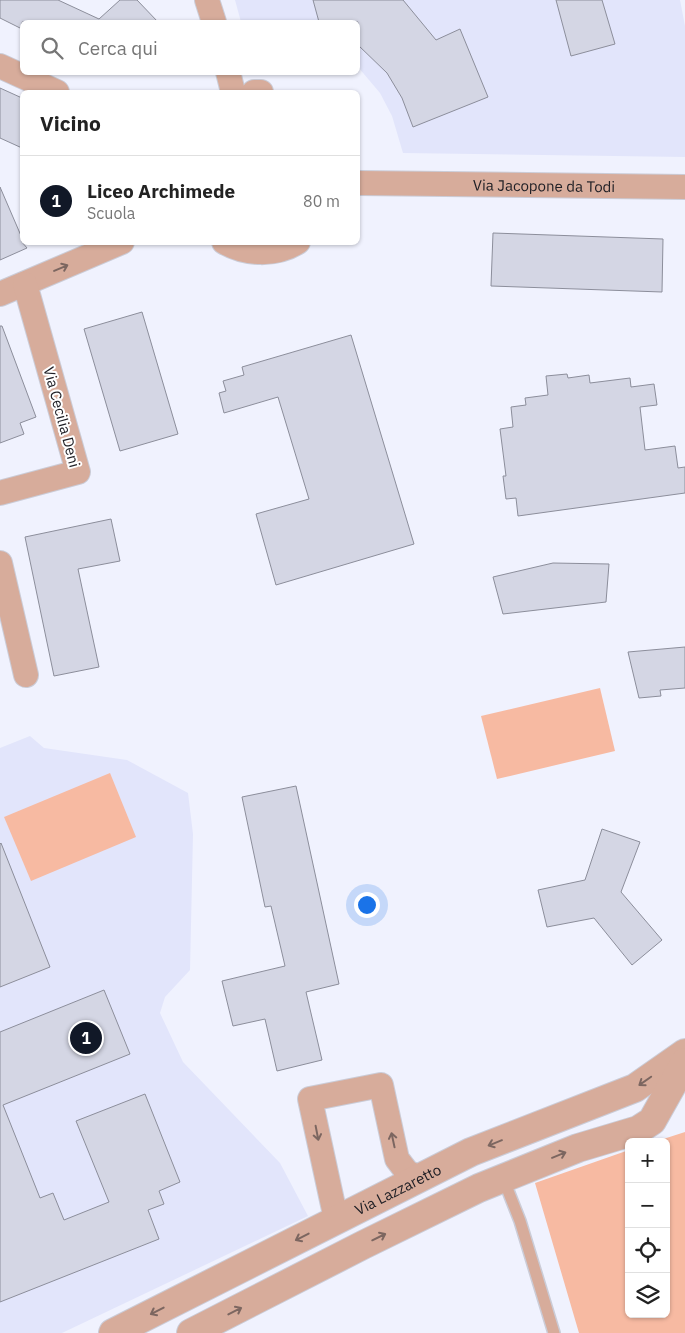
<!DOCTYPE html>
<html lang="it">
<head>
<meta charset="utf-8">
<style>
  :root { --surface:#fff; --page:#f2f2f2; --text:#222; --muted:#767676; --line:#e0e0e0; --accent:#111827 }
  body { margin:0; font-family:"IBM Plex Sans",sans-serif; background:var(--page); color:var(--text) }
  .controls { position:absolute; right:15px; bottom:15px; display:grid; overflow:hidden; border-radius:8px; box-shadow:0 1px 4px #0004 }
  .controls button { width:45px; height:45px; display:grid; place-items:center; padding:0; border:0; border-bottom:1px solid var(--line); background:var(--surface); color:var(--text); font:25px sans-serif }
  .you { position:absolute; left:366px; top:904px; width:18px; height:18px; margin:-12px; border:4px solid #fff; border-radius:50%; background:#1a73e8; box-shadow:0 0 0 8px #1a73e833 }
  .badge { display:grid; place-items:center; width:32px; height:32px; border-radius:50%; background:var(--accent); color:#fff; font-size:16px; font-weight:700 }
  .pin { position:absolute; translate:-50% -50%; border:2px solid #fff; box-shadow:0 1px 5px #0006 }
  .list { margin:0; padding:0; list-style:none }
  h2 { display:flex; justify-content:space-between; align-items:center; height:65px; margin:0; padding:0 20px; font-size:21px }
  h2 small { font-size:16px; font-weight:400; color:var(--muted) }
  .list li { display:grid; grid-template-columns:32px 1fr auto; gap:15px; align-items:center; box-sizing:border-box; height:90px; padding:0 20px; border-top:1px solid var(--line) }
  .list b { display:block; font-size:19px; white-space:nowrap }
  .list p { margin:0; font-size:16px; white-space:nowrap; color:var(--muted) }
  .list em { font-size:16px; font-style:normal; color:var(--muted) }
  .icon { flex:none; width:28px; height:28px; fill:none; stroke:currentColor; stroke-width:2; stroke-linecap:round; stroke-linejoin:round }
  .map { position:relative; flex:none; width:685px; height:1333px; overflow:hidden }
  .search { position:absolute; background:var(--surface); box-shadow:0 1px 4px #0004; left:20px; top:20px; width:340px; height:55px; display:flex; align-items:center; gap:12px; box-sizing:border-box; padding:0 18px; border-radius:8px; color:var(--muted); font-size:19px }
  .panel { position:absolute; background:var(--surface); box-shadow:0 1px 4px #0004; left:20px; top:90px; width:340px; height:155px; border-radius:8px }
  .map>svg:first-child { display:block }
</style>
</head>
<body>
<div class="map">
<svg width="685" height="1333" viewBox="0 0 685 1333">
  <rect width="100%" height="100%" fill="#f0f2fe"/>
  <!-- built -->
  <g fill="#e2e5fb">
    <polygon points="235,0 680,0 685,26 685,157 403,153 392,116 380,93 358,67 358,22 241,22"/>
    <polygon points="30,736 44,748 127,760 188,793 193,834 190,970 165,997 160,1013 183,1062 280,1163 308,1216 62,1333 0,1333 0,748"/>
  </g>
  <!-- green -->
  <g fill="#f7baa2">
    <polygon points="600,688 615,751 497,779 481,716"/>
    <polygon points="110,773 136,837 31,881 4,817"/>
    <polygon points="685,1132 685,1333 579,1333 535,1183 629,1150 629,1314 666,1314 666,1142 654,1142"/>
  </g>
  <!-- building -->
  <g fill="#d4d6e4" stroke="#8c8e9b">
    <polygon points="0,0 58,0 99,19 120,0 137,0 158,22 22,22 22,29 0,18"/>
    <polygon points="313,0 403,0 436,40 460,29 488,97 413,127 402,98 387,73 358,45 358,22 319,22"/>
    <polygon points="556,0 602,0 615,44 571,56"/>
    <polygon points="0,88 22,98 22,148 0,138"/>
    <polygon points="0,187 22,238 22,242 27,248 0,260"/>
    <polygon points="493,233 663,239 662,292 491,286"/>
    <polygon points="142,312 178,434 120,451 84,329"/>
    <polygon points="0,326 2,326 36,417 20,423 24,434 0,443"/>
    <polygon points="351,335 414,544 276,585 256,514 309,499 278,397 224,413 219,393 226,391 223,381 244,375 242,367"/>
    <polygon points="567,374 568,378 589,375 590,383 630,378 631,387 654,384 657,405 640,407 645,450 675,446 678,468 685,467 685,493 518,516 516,498 506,499 503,476 506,476 500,429 513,427 511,407 526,405 525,398 548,395 546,376"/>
    <polygon points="111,519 120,561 78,569 99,667 54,676 25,537"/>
    <polygon points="553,563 609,564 606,602 503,614 493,577"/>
    <polygon points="685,647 685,688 660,690 661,696 639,698 628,652"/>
    <polygon points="296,786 339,984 306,992 322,1060 277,1071 265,1019 233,1026 222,981 285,966 271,906 265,907 242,797"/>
    <polygon points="602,829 640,842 621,892 662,940 632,965 594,918 547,927 538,890 585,880"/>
    <polygon points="1,843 50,967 0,987 0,844"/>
    <polygon points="104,990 130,1054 3,1105 40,1198 53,1193 64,1220 109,1202 76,1121 145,1094 180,1182 159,1191 164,1204 148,1210 159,1239 0,1302 0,1032"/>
  </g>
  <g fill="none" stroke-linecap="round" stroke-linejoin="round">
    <!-- service casing -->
    <g stroke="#cbccd7" stroke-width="14">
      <polyline id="service" points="503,1178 520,1221 554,1333"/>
    </g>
    <!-- minor casing -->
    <g stroke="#cbccd7" stroke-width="26">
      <g id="minor">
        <polyline points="207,0 214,22"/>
        <polyline points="0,66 57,92"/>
        <polyline points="228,72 233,92"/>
        <polyline points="254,92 261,92"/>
        <path id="s1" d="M358,183L685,187"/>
        <path d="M224,242C246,255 276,256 298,242"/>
        <polyline points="0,294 122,242"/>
        <polyline points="0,493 78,472 25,284"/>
        <polyline points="0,563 26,675"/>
        <polyline points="336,1219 310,1099 381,1085 397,1159 407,1172 419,1178"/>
      </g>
    </g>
    <!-- tertiary casing -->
    <g stroke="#cbccd7" stroke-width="30">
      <g id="tertiary">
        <path id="s2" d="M113,1333L471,1152L635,1088L685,1053"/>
        <polyline points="191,1333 363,1245 479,1188 578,1148 638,1130 652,1121 685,1062"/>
      </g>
    </g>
    <!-- service -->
    <use href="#service" stroke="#d7ac9b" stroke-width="11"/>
    <!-- minor -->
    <use href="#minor" stroke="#d7ac9b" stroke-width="24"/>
    <!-- tertiary -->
    <use href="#tertiary" stroke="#d7ac9b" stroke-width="28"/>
  </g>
  <!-- one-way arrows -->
  <defs><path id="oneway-shaft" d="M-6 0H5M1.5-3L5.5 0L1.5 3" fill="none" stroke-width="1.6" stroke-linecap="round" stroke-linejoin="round" transform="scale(1.25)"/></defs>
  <g stroke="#7c6660">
    <use href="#oneway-shaft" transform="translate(61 268) rotate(-23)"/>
    <use href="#oneway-shaft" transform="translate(645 1081) rotate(145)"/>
    <use href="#oneway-shaft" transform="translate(317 1133) rotate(79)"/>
    <use href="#oneway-shaft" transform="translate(393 1140) rotate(-102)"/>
    <use href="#oneway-shaft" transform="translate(495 1143) rotate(158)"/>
    <use href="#oneway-shaft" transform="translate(559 1155) rotate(-22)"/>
    <use href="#oneway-shaft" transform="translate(302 1237) rotate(153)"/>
    <use href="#oneway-shaft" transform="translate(379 1237) rotate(-26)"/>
    <use href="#oneway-shaft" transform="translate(157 1311) rotate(153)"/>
    <use href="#oneway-shaft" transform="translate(235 1311) rotate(-27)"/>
  </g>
  <g text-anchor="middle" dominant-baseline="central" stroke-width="4" stroke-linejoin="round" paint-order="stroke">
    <!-- street labels -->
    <g font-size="15" fill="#202026" stroke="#fff">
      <text stroke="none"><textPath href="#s1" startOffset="186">Via Jacopone da Todi</textPath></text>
      <text transform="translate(62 417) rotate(75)">Via Cecilia Deni</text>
      <text stroke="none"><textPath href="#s2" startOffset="319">Via Lazzaretto</textPath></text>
    </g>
  </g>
</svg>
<div class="controls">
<button>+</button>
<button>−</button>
<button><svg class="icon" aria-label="locate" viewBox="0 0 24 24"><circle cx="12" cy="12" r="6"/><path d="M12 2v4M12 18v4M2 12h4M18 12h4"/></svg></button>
<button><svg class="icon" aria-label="layers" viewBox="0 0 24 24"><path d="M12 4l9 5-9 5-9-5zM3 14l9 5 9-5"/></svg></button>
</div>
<div class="you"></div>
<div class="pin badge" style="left:86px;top:1038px">1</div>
<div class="search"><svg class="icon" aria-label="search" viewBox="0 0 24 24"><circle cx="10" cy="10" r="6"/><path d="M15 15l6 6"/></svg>Cerca qui</div>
<section class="panel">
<h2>Vicino<small></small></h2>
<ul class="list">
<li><span class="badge">1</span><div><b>Liceo Archimede</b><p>Scuola</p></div><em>80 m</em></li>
</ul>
</section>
</div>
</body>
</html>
